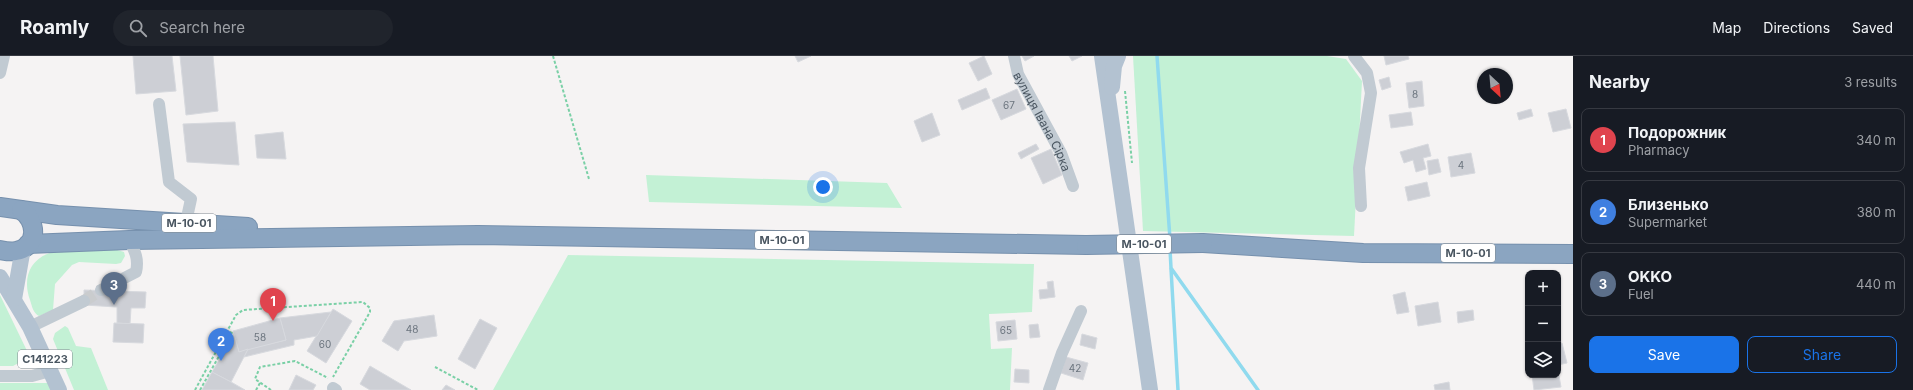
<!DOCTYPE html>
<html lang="en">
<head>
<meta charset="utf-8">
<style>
  :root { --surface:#171b24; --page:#20242c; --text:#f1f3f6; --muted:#9ea1a6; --line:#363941; --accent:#1a73e8 }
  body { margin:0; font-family:Inter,sans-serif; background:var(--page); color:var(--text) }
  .controls { position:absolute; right:12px; bottom:12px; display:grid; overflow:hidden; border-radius:8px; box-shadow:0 1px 3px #0004 }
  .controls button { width:36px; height:36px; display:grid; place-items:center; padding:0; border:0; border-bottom:1px solid var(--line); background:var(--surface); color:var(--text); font:20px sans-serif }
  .compass { position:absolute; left:1477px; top:12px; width:36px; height:36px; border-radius:50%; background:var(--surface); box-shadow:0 1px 3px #0004; rotate:154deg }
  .you { position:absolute; left:823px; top:131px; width:14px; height:14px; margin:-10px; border:3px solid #fff; border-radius:50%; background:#1a73e8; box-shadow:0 0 0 6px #1a73e833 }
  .badge { display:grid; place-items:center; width:26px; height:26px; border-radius:50%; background:var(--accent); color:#fff; font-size:13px; font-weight:700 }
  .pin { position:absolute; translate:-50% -33px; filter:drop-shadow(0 1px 2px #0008) }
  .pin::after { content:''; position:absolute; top:21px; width:14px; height:12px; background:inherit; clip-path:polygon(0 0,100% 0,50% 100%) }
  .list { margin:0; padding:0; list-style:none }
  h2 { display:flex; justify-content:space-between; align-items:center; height:52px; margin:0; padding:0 16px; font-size:17px }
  h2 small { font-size:13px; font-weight:400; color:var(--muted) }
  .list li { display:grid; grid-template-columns:26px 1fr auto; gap:12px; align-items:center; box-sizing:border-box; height:64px; margin:0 8px 8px; padding:0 8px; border:1px solid var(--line); border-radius:8px }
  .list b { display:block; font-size:15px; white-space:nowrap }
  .list p { margin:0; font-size:13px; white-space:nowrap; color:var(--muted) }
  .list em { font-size:13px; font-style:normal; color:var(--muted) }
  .actions { display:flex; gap:8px; padding:12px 16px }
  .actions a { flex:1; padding:9px 0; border:1px solid var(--accent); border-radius:8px; text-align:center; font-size:14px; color:var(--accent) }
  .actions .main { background:var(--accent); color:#fff }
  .icon { flex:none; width:22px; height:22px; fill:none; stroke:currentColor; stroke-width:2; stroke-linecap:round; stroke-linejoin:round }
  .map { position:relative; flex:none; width:1573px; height:334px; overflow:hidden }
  header { display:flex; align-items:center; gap:24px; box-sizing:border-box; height:56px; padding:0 20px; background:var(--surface); border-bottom:1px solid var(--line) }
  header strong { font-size:19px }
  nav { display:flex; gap:22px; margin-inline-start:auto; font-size:14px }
  .search { width:280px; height:36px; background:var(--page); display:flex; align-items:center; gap:10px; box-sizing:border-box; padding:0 14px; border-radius:22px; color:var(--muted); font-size:15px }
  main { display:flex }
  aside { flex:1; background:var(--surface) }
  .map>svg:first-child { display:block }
</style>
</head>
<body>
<header>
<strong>Roamly</strong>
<div class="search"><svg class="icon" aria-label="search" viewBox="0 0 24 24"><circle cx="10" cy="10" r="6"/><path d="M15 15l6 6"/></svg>Search here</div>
<nav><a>Map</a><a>Directions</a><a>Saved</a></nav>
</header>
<main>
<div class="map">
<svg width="1573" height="334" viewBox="0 0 1573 334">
  <rect width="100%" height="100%" fill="#f5f3f3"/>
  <!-- green -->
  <g fill="#c3f1d5">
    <polygon points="1133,0 1327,0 1346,3 1362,25 1354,180 1143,175"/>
    <polygon points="646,119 887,127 902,152 649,146"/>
    <path d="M114,193L124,196L125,200L121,207L116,208L79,206L72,209L55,228L53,254L39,260C33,257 32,250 30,244C22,222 30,202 53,196Z"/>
    <polygon points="568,199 1034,208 1032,256 989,258 991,293 1012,292 1010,334 493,334"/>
    <polygon points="0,239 30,301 13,310 0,310"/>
    <polygon points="65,270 68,272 76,290 91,292 108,334 74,334 53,283 55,277"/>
    <polygon points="0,327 49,327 53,334 0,334"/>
  </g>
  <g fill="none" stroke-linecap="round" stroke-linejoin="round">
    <!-- stream -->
    <g stroke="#90daee" stroke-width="3.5">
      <polyline points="1157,0 1170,183"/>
      <polyline points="1170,193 1171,212 1258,334"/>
      <polyline points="1171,213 1178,334"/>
    </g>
  </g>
  <!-- building -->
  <g fill="#cdcfd5" stroke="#d7d9de">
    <polygon points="133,0 172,0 176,35 136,38"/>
    <polygon points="180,0 213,0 218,55 186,59"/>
    <polygon points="795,0 811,0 798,6"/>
    <polygon points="984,0 992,18 978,25 969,7"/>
    <polygon points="1022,0 1034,0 1025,5"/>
    <polygon points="1069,0 1082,0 1072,5"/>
    <polygon points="1384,0 1408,0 1409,3 1386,9"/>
    <polygon points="1389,21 1391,31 1382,34 1379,24"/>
    <polygon points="1422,25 1424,50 1409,52 1406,27"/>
    <polygon points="986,32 990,42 962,54 958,44"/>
    <polygon points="1017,33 1026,53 1001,64 992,44"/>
    <polygon points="1531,53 1533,60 1519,64 1517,57"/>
    <polygon points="1566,53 1571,72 1553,76 1548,57"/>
    <polygon points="1411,56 1413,69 1391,72 1389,59"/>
    <polygon points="932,57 940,79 922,86 914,65"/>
    <polygon points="235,66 239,109 187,106 183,68"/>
    <polygon points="283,76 286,103 257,102 255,79"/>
    <polygon points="1036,88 1039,93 1021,103 1018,97"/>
    <polygon points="1428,88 1431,100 1423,102 1426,113 1416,116 1413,104 1404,107 1400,96"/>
    <polygon points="1051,93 1062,119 1043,128 1031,102"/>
    <polygon points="1471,97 1475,117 1451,121 1448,101"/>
    <polygon points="1438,103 1441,116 1429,119 1427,105"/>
    <polygon points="1427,126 1430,140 1408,145 1405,131"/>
    <polygon points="1053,225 1055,241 1040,243 1039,234 1048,233 1047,226"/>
    <polygon points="84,234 146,236 145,252 131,252 130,268 117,267 117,251 84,249"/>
    <polygon points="1405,236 1409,256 1397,258 1393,239"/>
    <polygon points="1438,246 1441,266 1418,270 1415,250"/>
    <polygon points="333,253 352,265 326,307 307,295"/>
    <polygon points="1473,254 1474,264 1458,267 1457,256"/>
    <polygon points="331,256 317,280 294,284 294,289 244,301 248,293 286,284 280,262"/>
    <polygon points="434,259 437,280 404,285 398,295 382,285 394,265"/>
    <polygon points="280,262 286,284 239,296 233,275"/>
    <polygon points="480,263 497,272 475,313 458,303"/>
    <polygon points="1015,264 1017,283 998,285 996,266"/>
    <polygon points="114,267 144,268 143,287 113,286"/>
    <polygon points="1038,268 1040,281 1030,282 1029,269"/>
    <polygon points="234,278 239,296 248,293 231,326 212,316"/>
    <polygon points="1082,278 1097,282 1095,293 1080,289"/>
    <polygon points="1562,287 1567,307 1558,309 1558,288"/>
    <polygon points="1066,301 1088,307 1083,324 1061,317"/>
    <polygon points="370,310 411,334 370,334 360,328"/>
    <polygon points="1015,313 1029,314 1029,327 1014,326"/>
    <polygon points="1558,314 1561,331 1534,334 1532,319 1558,319"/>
    <polygon points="212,316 231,326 245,334 202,334"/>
    <polygon points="296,319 316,329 313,334 289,334"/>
    <polygon points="1449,326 1450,334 1435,334 1434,329"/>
    <polygon points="446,329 455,334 442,334"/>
  </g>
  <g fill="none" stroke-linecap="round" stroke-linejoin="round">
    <!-- minor-tunnel -->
    <polyline stroke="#caccce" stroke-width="12" stroke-dasharray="12 6" stroke-linecap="butt" points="84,245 101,234"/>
    <!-- highway casing -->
    <g stroke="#7690ad" stroke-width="20">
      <g id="highway">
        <polyline points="0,151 57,159 248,171"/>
        <polyline points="1203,187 1363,197 1573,198"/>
        <polyline points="28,188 129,184 478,179 1086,189"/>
        <path d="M0,194C5,195 11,196 16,195C39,191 37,164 21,154"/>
      </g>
    </g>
    <!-- path -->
    <g stroke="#7ad0a6" stroke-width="2" stroke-dasharray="3 2" stroke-linecap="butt">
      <polyline points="553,0 589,123"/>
      <polyline points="1125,35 1132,107"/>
      <polyline points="435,311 478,334"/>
      <polyline points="195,334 236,259 243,254 363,246 370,252 370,256 333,321"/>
      <polyline points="200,334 232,277 228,275"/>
      <polyline points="256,334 260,327"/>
      <polyline points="271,334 255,323 260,311 295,305 328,322"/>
    </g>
    <!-- minor -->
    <g stroke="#c1cad2" stroke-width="12">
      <path id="s1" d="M1014,0L1018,18L1061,97L1073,130"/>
      <polyline points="1354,0 1367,17 1371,37 1359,112 1361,150"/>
      <polyline points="0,17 4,0"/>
      <polyline points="159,48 169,126 191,143 186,166"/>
      <path d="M101,234L136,216C139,203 135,195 129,184"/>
      <polyline points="30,271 84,245"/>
      <polyline points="0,320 32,320 50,315"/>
      <polyline points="333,332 336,334"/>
      <polyline points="1049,334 1062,297 1081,255"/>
    </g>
    <!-- major -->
    <g stroke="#b3c2d1" stroke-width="16">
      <polyline points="1102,0 1150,334"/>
      <polyline points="1112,31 1114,10 1118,0"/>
      <polyline points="0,221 30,271 59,334"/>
      <polyline points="14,243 23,192"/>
    </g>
    <!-- highway -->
    <use href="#highway" stroke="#8ba5c1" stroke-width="18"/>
    <!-- highway-bridge casing -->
    <g stroke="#7690ad" stroke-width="20" stroke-linecap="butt">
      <polyline id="highway-bridge" points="1086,189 1203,187"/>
    </g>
    <!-- highway-bridge -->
    <use href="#highway-bridge" stroke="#8ba5c1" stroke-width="18"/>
  </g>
  <g text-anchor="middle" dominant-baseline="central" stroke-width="3" stroke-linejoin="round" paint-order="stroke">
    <!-- number labels -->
    <g font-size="10" fill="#6b747e">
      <text x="1415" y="38">8</text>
      <text x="1009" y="49">67</text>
      <text x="1461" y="109">4</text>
      <text x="412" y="273">48</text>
      <text x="1006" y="274">65</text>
      <text x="260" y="281">58</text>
      <text x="325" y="288">60</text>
      <text x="1075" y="312">42</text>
    </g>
    <!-- shield labels -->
    <g fill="#fff" stroke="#808990" stroke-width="1">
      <rect x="162" y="158" width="54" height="18" rx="3"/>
      <rect x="755" y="175" width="54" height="18" rx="3"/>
      <rect x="1117" y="179" width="54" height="18" rx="3"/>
      <rect x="1441" y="188" width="54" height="18" rx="3"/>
      <rect x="18" y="294" width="54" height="18" rx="3"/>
    </g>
    <g font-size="11" font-weight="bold" fill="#4a5661">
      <text x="189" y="167">М-10-01</text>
      <text x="782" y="184">М-10-01</text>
      <text x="1144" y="188">М-10-01</text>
      <text x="1468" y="197">М-10-01</text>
      <text x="45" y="303">С141223</text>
    </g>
    <!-- street labels -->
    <g font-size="12" fill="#4a5661" stroke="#fff">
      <text stroke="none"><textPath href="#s1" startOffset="72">вулиця Івана Сірка</textPath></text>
    </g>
  </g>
</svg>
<div class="controls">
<button>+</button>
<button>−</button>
<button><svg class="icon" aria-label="layers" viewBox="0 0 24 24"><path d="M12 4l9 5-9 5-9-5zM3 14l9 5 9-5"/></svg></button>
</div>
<svg class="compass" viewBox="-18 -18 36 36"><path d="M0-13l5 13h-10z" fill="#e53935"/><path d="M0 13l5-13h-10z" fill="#9ea1a6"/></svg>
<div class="you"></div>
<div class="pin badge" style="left:273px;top:265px;background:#e0444e">1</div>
<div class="pin badge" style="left:221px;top:305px;background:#3f7fe0">2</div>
<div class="pin badge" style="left:114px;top:249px;background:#5c6f8a">3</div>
</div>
<aside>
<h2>Nearby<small>3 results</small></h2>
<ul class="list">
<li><span class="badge" style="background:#e0444e">1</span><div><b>Подорожник</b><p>Pharmacy</p></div><em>340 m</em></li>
<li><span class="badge" style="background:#3f7fe0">2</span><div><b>Близенько</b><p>Supermarket</p></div><em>380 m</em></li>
<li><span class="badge" style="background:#5c6f8a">3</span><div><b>OKKO</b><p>Fuel</p></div><em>440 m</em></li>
</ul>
<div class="actions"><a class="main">Save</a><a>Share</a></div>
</aside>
</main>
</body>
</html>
